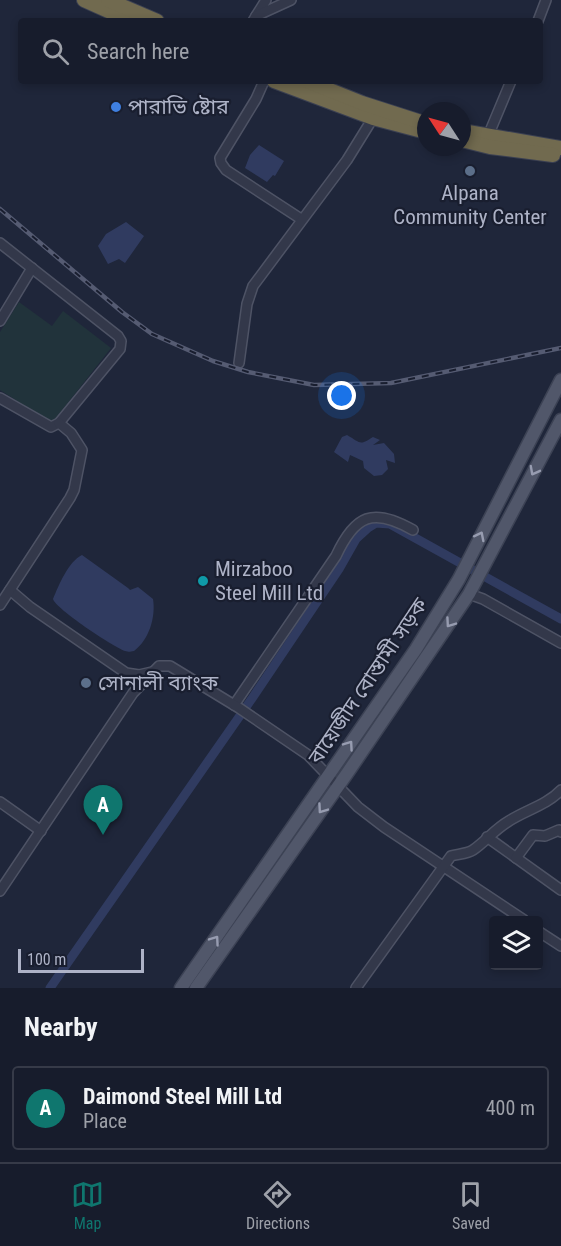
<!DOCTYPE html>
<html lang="en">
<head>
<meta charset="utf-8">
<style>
  :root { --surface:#171c2c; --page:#242938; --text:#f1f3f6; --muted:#9ea1a9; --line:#363a48; --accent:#0f766e }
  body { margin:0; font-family:"Roboto Condensed","Noto Sans Bengali",sans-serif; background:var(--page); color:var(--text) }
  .controls { position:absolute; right:18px; bottom:18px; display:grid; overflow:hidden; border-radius:6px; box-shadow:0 3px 9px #0003 }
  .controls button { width:54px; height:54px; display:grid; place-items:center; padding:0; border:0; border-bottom:2px solid var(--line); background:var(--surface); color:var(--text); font:30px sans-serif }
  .compass { position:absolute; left:417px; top:102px; width:54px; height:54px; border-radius:50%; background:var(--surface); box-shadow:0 3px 9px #0003; rotate:306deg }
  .scale { position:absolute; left:18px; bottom:15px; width:126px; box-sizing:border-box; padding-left:6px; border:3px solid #aeb3c7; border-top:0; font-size:16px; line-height:21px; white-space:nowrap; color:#aeb3c7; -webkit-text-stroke:4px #191e2f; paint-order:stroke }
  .you { position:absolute; left:342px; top:396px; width:21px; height:21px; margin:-15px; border:4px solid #fff; border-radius:50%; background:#1a73e8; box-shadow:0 0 0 9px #1a73e833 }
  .badge { display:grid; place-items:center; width:39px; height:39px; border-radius:50%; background:var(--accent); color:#fff; font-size:20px; font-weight:700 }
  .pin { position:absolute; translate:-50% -50px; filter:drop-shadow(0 2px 3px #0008) }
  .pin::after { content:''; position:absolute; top:32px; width:21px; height:18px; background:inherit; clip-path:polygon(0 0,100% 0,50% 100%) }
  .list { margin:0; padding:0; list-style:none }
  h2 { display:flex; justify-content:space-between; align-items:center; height:78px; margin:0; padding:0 24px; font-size:26px }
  h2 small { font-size:20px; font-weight:400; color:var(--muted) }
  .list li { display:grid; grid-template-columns:39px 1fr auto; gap:18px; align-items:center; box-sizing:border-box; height:84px; margin:0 12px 12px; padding:0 12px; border:2px solid var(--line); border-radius:6px }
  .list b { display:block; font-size:22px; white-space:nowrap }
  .list p { margin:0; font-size:20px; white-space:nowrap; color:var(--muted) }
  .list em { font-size:20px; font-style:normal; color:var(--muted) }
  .icon { flex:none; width:33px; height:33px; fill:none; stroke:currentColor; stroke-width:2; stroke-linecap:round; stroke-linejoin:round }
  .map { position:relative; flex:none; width:561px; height:988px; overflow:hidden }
  .search { position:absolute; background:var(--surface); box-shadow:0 3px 9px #0003; left:18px; right:18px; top:18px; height:66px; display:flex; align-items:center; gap:15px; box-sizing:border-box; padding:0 21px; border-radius:6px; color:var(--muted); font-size:22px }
  .sheet { height:174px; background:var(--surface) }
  nav { display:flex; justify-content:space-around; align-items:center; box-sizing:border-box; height:84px; border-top:2px solid var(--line); background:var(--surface); font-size:16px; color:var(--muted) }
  nav a { display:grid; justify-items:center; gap:3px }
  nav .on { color:var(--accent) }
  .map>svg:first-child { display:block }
</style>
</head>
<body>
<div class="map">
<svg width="561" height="988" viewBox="0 0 561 988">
  <rect width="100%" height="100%" fill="#1f263a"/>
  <!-- green -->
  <polygon fill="#21333b" points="19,302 52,326 63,311 111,348 52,423 0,390 0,332"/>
  <!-- water -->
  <g fill="#303b60">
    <polygon points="259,145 284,161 275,176 273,175 267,182 245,168 250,155"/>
    <polygon points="126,222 144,236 125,263 119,259 108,264 98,246 106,234"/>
    <path d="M347,435C361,443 359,446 373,437L380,440L373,445L384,443L394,454L395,463L386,460L388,469L382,475L374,476L364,468L363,461L350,455L348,462L334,452L342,437Z"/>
    <path d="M82,555L128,588L130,590L138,587L153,599C156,617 149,640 134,651C129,652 129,652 125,651C112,646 56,609 53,599C59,585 68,562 82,555Z"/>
  </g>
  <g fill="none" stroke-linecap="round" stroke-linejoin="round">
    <!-- canal -->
    <polyline stroke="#303b60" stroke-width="9" points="50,988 253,697 339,569 356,539 368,528 376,523 390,524 561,619"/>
    <!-- minor casing -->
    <g stroke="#4e5365" stroke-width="12">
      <g id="minor">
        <polyline points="256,16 266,0"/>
        <polyline points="253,21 256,16 291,0"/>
        <polyline points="538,21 546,0"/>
        <polyline points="264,81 256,99 220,158 221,163 226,170 301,219"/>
        <polyline points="488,136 511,81"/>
        <polyline points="0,243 118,336 121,341 120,349 59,423 51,427 0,398"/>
        <polyline points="0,321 32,268"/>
        <polyline points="239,363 247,304 253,286 347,160 373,118"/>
        <polyline points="10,590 30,607 126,673 139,675 152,672"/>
        <polyline points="469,594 483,599 561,643"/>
        <polyline points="0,605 70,498 74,490 82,450 71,433 59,423"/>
        <path d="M234,705L336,556C355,515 373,507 413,530"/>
        <polyline points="0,802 41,831"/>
        <polyline points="487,837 561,890"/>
        <polyline points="516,858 533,835 545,836 559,830 561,832"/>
        <polyline points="0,891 133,693 159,666 170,666 239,708 308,755 358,807 384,827 524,920"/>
        <polyline points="538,931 561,946"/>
        <path d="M356,988L451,856C457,854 467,854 473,850C486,841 495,829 509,821C526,810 547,805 561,790"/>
      </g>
    </g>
    <!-- major casing -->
    <g stroke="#3c4254" stroke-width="15">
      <g id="major">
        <polyline points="181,988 416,649 459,579 561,380"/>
        <polyline points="196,988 346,775 469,594 561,420"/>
      </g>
    </g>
    <!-- highway casing -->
    <g stroke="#3b4052" stroke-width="16">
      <g id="highway">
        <polyline points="84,0 131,21"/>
        <polyline points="108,0 157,21"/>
        <polyline points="274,81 373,118 426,132"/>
        <polyline points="307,81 362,103 421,122"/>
        <polyline points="462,131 561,148"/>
        <polyline points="462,140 490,147 553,155"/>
      </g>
    </g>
    <!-- minor -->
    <use href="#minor" stroke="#33384a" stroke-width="9"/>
    <!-- major -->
    <use href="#major" stroke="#51576a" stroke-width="12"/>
    <!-- highway -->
    <use href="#highway" stroke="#716a4f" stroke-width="14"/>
    <!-- rail casing -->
    <g stroke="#555b72" stroke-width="4.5">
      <polyline id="rail" points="0,209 122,312 152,334 213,361 248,372 314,385 391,383 561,348"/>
    </g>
    <!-- rail -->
    <use href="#rail" stroke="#191e2f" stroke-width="2" stroke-dasharray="7" stroke-linecap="butt"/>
  </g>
  <!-- one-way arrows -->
  <defs><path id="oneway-chevron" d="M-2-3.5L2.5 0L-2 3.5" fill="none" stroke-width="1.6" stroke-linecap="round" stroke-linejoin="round" transform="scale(1.5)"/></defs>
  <g stroke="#979cb0">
    <use href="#oneway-chevron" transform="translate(534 471) rotate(118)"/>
    <use href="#oneway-chevron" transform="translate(480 536) rotate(-63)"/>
    <use href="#oneway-chevron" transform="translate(450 623) rotate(125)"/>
    <use href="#oneway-chevron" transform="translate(349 745) rotate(-55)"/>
    <use href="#oneway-chevron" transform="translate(322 809) rotate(125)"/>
    <use href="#oneway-chevron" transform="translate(215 940) rotate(-55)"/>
  </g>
  <!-- markers -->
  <circle fill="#3f7fe0" stroke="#191e2f" stroke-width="2" cx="116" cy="107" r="6"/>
  <g fill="#5c6f8a" stroke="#191e2f" stroke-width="2">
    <circle cx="470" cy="171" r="6"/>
    <circle cx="86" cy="683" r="6"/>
  </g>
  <circle fill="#0f9aa8" stroke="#191e2f" stroke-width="2" cx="203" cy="581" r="6"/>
  <g text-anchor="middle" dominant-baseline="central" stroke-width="4.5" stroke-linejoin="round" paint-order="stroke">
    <!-- poi labels -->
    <g font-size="21" fill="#aeb3c7" stroke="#191e2f" text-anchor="start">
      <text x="128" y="107">পারাভি ষ্টোর</text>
      <text x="470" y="193" text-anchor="middle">Alpana<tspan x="470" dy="24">Community Center</tspan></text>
      <text x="215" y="569">Mirzaboo<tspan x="215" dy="24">Steel Mill Ltd</tspan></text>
      <text x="98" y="683">সোনালী ব্যাংক</text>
    </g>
    <!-- street labels -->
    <g font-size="21" fill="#aeb3c7" stroke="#191e2f">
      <text transform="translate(368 681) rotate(-56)">বায়েজীদ বোস্তামী সড়ক</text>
    </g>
  </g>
</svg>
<div class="controls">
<button><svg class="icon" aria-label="layers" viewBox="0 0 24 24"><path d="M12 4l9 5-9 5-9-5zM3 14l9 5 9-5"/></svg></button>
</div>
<svg class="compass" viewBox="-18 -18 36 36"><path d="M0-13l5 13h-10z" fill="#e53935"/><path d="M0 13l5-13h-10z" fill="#9ea1a9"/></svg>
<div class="scale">100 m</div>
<div class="you"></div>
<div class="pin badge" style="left:103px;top:835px">A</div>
<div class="search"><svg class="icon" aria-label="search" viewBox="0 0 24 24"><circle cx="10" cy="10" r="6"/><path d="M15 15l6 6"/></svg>Search here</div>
</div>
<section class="sheet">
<h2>Nearby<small></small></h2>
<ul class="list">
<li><span class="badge">A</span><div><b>Daimond Steel Mill Ltd</b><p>Place</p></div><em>400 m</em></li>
</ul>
</section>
<nav>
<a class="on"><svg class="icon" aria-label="map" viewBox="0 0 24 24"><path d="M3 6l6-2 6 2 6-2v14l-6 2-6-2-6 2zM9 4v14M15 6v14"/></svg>Map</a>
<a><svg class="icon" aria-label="directions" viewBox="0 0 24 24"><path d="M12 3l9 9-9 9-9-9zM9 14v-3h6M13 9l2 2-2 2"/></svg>Directions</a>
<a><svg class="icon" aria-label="saved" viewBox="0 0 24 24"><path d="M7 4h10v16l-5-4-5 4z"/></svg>Saved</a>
</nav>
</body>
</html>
